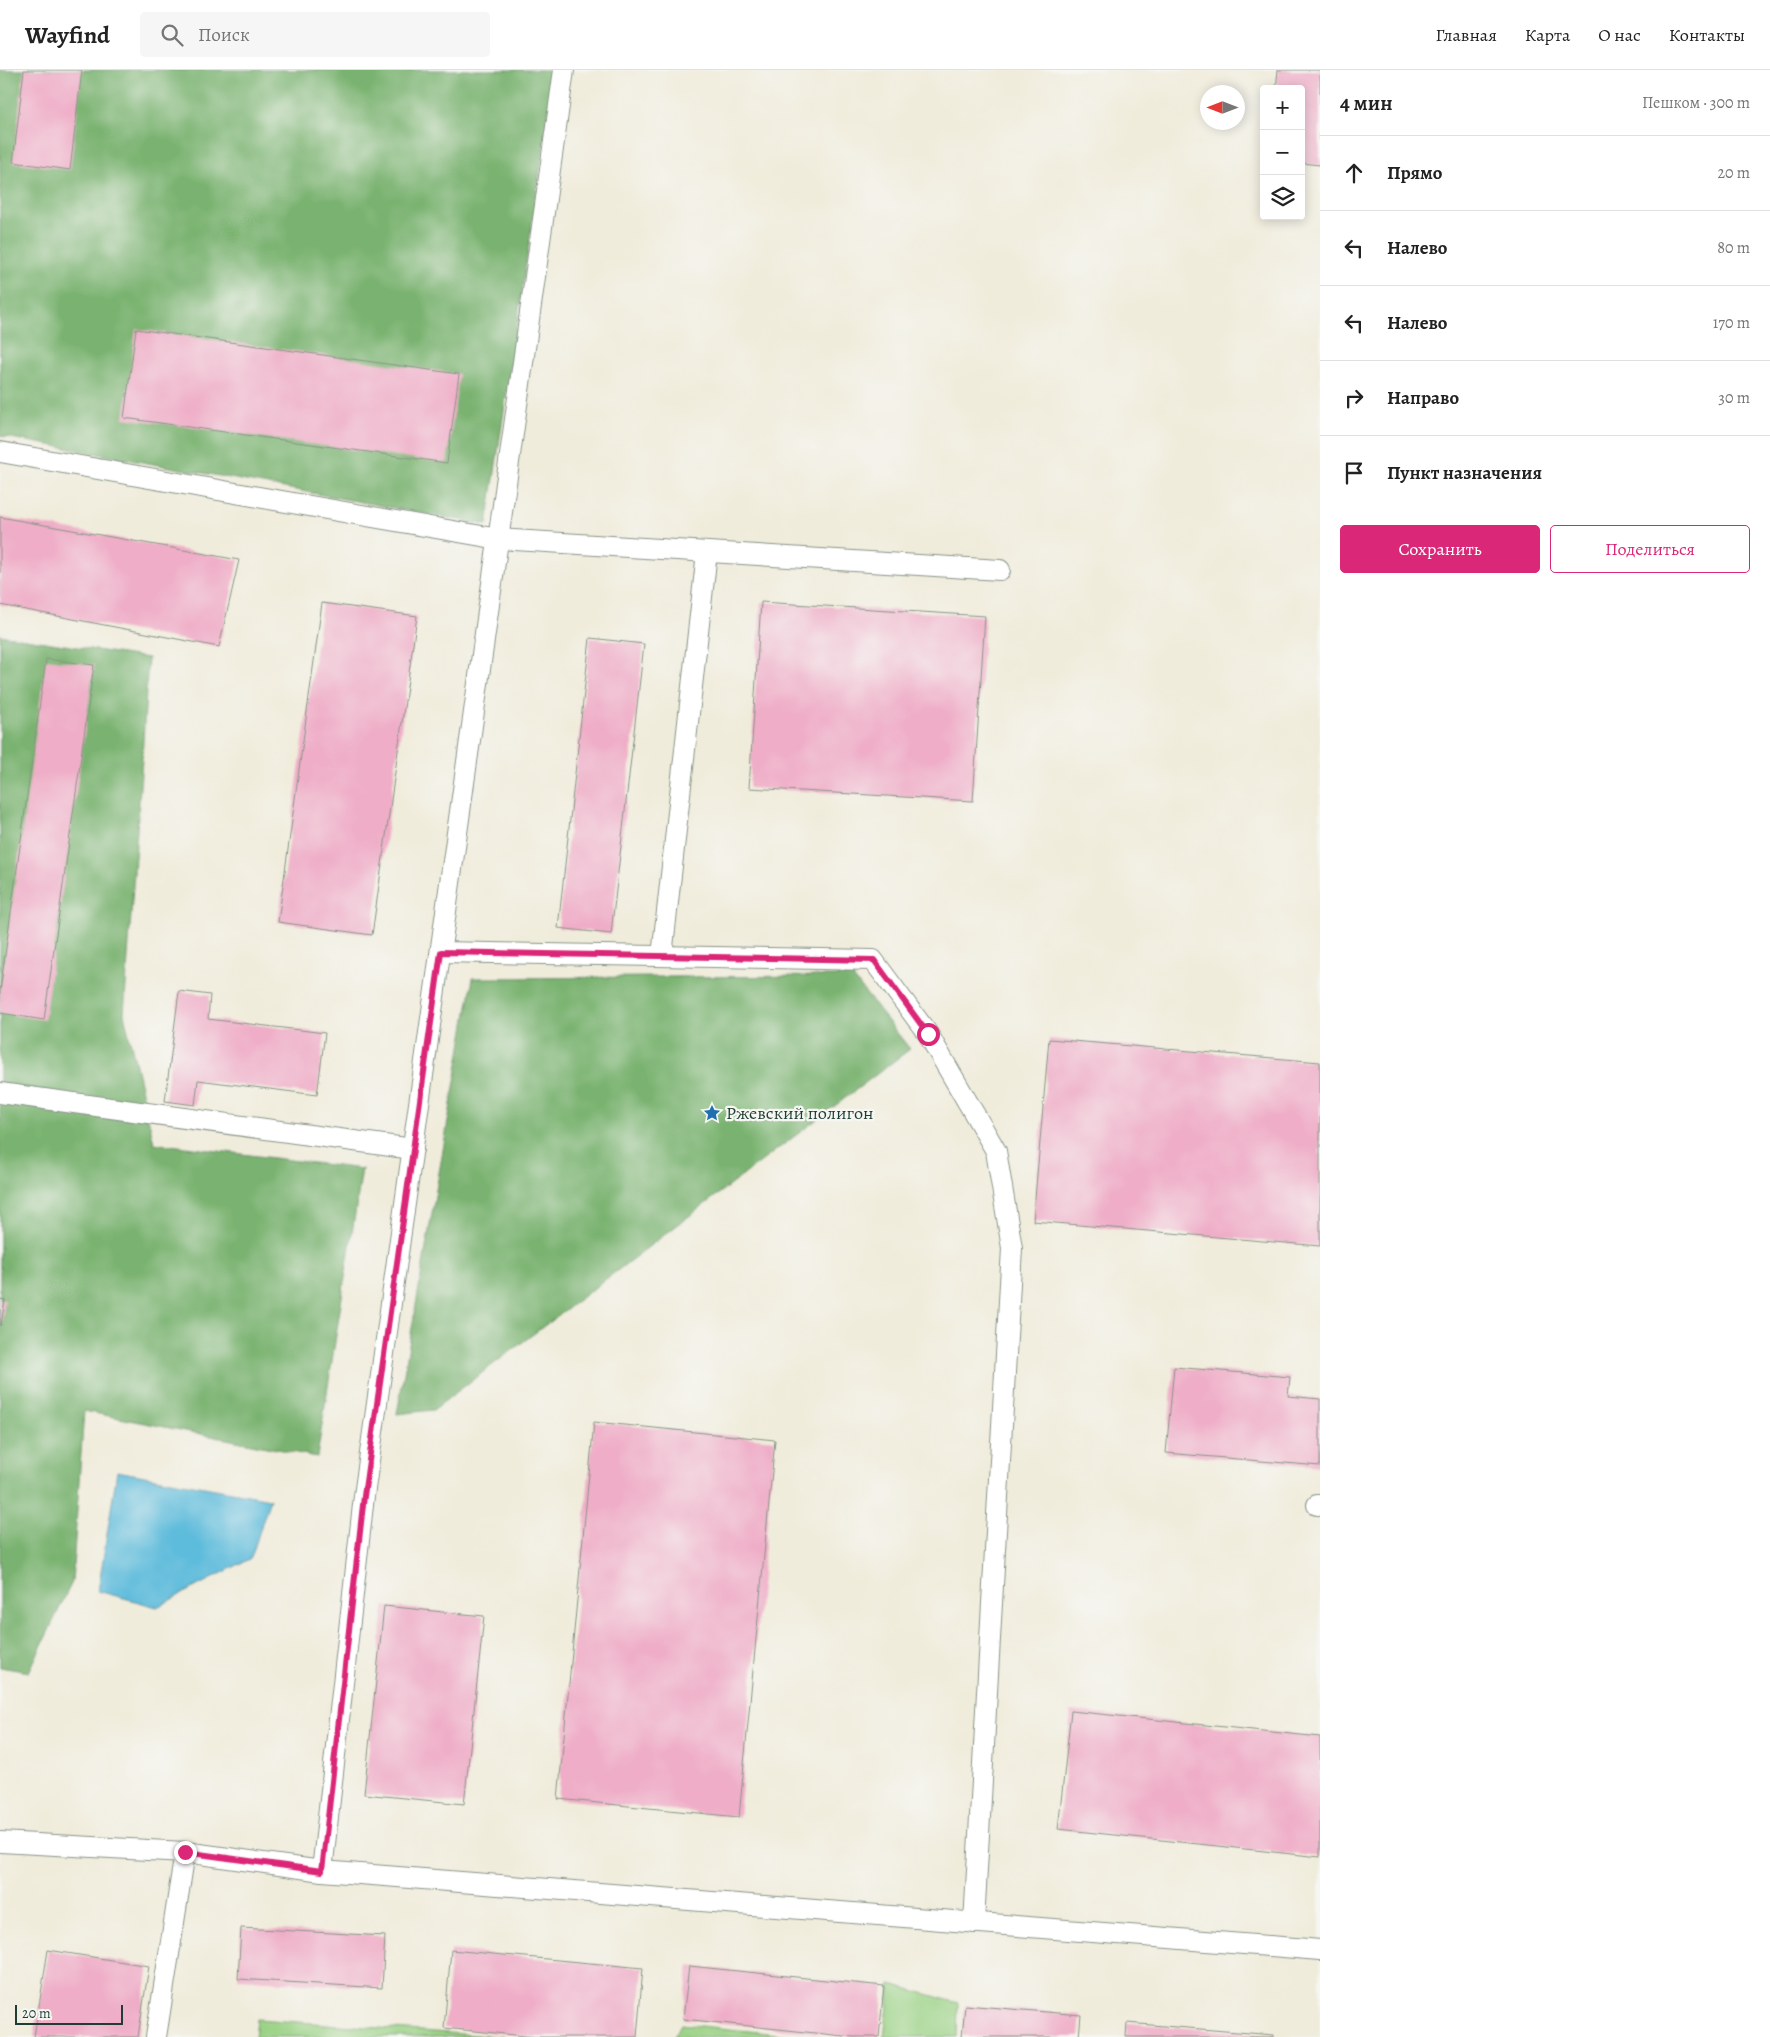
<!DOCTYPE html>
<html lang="ru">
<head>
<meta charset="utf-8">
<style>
  :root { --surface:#fff; --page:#f6f6f6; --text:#222; --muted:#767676; --line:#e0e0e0; --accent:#db2777 }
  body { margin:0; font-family:Alegreya,serif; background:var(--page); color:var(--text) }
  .controls { position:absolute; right:15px; top:15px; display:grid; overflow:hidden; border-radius:5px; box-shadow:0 2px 12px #0003 }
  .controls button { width:45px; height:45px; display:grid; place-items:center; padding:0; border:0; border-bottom:1px solid var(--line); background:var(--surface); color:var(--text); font:25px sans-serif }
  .compass { position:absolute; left:1200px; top:15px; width:45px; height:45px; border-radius:50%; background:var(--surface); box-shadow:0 2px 12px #0003; rotate:270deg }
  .scale { position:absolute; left:15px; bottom:12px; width:108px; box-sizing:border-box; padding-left:5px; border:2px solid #1f3d34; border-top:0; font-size:14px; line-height:18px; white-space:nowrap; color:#1f3d34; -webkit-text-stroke:4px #f6f6f2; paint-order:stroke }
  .stop { position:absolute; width:15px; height:15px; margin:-11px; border:4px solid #db2777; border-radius:50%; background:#fff }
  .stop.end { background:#db2777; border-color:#fff; box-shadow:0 1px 5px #0008 }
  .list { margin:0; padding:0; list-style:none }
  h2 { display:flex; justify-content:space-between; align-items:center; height:65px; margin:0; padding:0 20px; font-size:21px }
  h2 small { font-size:16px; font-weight:400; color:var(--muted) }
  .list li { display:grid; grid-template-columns:32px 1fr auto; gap:15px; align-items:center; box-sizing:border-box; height:75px; padding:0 20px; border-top:1px solid var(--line) }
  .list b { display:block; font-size:19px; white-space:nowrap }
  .list em { font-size:16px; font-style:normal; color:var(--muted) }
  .actions { display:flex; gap:10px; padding:15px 20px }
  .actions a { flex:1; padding:11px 0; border:1px solid var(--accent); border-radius:5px; text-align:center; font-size:18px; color:var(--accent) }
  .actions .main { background:var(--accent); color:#fff }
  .icon { flex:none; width:28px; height:28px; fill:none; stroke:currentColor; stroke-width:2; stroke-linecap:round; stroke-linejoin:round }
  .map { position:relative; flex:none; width:1320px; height:1967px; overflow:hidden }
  header { display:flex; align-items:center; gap:30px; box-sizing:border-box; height:70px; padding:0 25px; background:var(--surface); border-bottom:1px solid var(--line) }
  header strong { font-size:24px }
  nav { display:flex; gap:28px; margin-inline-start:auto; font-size:18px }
  .search { width:350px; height:45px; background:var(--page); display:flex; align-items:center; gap:12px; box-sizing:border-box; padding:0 18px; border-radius:5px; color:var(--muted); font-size:19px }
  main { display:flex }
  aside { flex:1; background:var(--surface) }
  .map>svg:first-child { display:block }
</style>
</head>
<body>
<header>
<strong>Wayfind</strong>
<div class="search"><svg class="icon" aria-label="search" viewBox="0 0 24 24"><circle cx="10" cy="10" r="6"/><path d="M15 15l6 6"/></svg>Поиск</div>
<nav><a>Главная</a><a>Карта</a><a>О нас</a><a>Контакты</a></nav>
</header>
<main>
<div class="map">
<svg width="1320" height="1967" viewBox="0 0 1320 1967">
  <rect width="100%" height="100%" fill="#f6f6f2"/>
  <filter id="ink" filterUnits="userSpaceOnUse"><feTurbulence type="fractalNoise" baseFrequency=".02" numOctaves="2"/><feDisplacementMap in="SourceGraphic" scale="10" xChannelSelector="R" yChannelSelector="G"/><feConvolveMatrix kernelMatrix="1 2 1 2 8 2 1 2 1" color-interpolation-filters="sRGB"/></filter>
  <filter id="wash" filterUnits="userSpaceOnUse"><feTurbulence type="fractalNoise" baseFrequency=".0096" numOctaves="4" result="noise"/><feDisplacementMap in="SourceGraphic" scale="20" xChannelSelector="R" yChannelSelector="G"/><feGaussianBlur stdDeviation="1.12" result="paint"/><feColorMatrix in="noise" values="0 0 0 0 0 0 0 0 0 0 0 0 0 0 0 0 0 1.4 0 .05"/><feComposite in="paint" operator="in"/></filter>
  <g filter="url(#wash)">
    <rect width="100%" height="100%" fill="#f0ecdb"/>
    <!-- green -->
    <g fill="#99d183" stroke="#5c875c">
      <polygon points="891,1914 958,1933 957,1967 884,1967"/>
      <polygon points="257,1949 503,1967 255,1967"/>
      <polygon points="681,1954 806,1967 674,1967"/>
    </g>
    <!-- forest -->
    <g fill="#7ab371" stroke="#4c7852">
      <polygon points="0,0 555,0 487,455 0,366"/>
      <polygon points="0,565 148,588 142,689 124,944 154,1073 362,1099 317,1387 84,1341 72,1512 29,1602 0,1597"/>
      <polygon points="852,906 910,979 433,1340 397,1344 473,908"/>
    </g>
    <!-- water -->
    <polygon fill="#5dbbdb" stroke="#3e7c88" points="117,1401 270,1429 251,1488 157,1537 98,1521"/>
    <g id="blocks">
      <!-- building -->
      <g fill="#efadc7">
        <polygon points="24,0 82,0 70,100 13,92"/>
        <polygon points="1278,0 1320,0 1320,95 1301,93 1301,19 1276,19"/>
        <polygon points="136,259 459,304 447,393 124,348"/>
        <polygon points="0,447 239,490 219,577 0,535"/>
        <polygon points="761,532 985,546 973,731 749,718"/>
        <polygon points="322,533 417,546 372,865 278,852"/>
        <polygon points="590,568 644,574 611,864 558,858"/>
        <polygon points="46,589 94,595 44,950 0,943 0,921"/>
        <polygon points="179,921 210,925 208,949 325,963 317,1025 198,1010 195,1035 165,1031"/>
        <polygon points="1049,969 1320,992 1320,1176 1033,1151"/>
        <polygon points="0,1229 5,1230 1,1255 0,1255"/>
        <polygon points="1174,1297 1290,1307 1288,1326 1320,1329 1320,1396 1166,1383"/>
        <polygon points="594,1352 775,1370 739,1747 558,1729"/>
        <polygon points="384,1536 484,1546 464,1734 364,1724"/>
        <polygon points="1071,1641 1320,1667 1320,1787 1058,1759"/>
        <polygon points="241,1858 385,1866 382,1918 238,1909"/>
        <polygon points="48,1880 149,1896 138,1967 34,1967"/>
        <polygon points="451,1880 643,1898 637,1967 536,1967 444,1958"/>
        <polygon points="689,1896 884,1916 879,1967 853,1967 683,1949"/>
        <polygon points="965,1935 1081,1945 1079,1967 962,1967"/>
        <polygon points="1127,1953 1274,1965 1274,1967 1126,1967"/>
      </g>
    </g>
  </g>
  <g filter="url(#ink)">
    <use href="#blocks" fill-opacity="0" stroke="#889488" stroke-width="1"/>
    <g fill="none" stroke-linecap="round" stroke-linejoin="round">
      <!-- service casing -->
      <g stroke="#889488" stroke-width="22">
        <g id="service">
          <polyline points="0,382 499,469 1000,500"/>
          <polyline points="441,882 873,890 928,964 996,1081 1012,1178 974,1853"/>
          <polyline points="662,886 707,482"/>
          <polyline points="0,1023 413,1079"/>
          <polyline points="1317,1435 1320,1435"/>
          <polyline points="0,1772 185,1782 322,1801 1320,1880"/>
          <polyline points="322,1801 364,1426 564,0"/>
          <polyline points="156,1967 185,1782"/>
        </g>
      </g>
      <!-- service -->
      <use href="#service" stroke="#fff" stroke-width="20"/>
    </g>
  </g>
  <g fill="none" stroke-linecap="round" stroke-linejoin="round" filter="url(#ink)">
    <!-- route -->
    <polyline stroke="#db2777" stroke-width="6" points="185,1782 322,1801 364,1426 441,882 874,890 928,964"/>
  </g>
  <!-- icons -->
  <defs>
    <g id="sight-bare" transform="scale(1.35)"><path d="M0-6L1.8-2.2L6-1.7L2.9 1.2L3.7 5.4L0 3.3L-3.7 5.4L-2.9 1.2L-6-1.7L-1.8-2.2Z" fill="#1f6fb2" stroke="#f6f6f2" stroke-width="2.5" paint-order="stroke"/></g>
  </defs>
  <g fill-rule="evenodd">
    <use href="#sight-bare" x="712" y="1043"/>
  </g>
  <g text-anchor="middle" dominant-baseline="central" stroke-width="4.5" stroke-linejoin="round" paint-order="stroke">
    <!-- poi labels -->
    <g font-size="18" fill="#1f3d34" stroke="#f6f6f2" text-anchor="start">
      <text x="726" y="1043">Ржевский полигон</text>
    </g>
  </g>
</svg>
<div class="controls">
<button>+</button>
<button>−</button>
<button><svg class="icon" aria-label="layers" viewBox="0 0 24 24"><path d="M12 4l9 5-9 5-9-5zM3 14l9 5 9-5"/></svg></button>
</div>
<svg class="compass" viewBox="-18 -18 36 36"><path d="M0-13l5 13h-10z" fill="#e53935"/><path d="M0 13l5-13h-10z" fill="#767676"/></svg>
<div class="scale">20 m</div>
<div class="stop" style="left:928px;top:964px"></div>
<div class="stop end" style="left:185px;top:1782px"></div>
</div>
<aside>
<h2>4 мин<small>Пешком · 300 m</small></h2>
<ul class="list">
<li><svg class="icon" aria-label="ahead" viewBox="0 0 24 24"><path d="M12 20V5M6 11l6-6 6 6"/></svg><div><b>Прямо</b></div><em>20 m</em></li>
<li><svg class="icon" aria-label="left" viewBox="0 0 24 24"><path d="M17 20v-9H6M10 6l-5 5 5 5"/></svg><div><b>Налево</b></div><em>80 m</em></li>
<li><svg class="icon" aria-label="left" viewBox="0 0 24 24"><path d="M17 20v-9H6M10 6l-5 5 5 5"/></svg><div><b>Налево</b></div><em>170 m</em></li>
<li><svg class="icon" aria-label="right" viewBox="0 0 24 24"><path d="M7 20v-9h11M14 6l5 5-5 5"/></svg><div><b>Направо</b></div><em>30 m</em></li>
<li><svg class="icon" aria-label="arrive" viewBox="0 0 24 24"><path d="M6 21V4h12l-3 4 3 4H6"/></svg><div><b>Пункт назначения</b></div></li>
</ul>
<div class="actions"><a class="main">Сохранить</a><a>Поделиться</a></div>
</aside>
</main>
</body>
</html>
